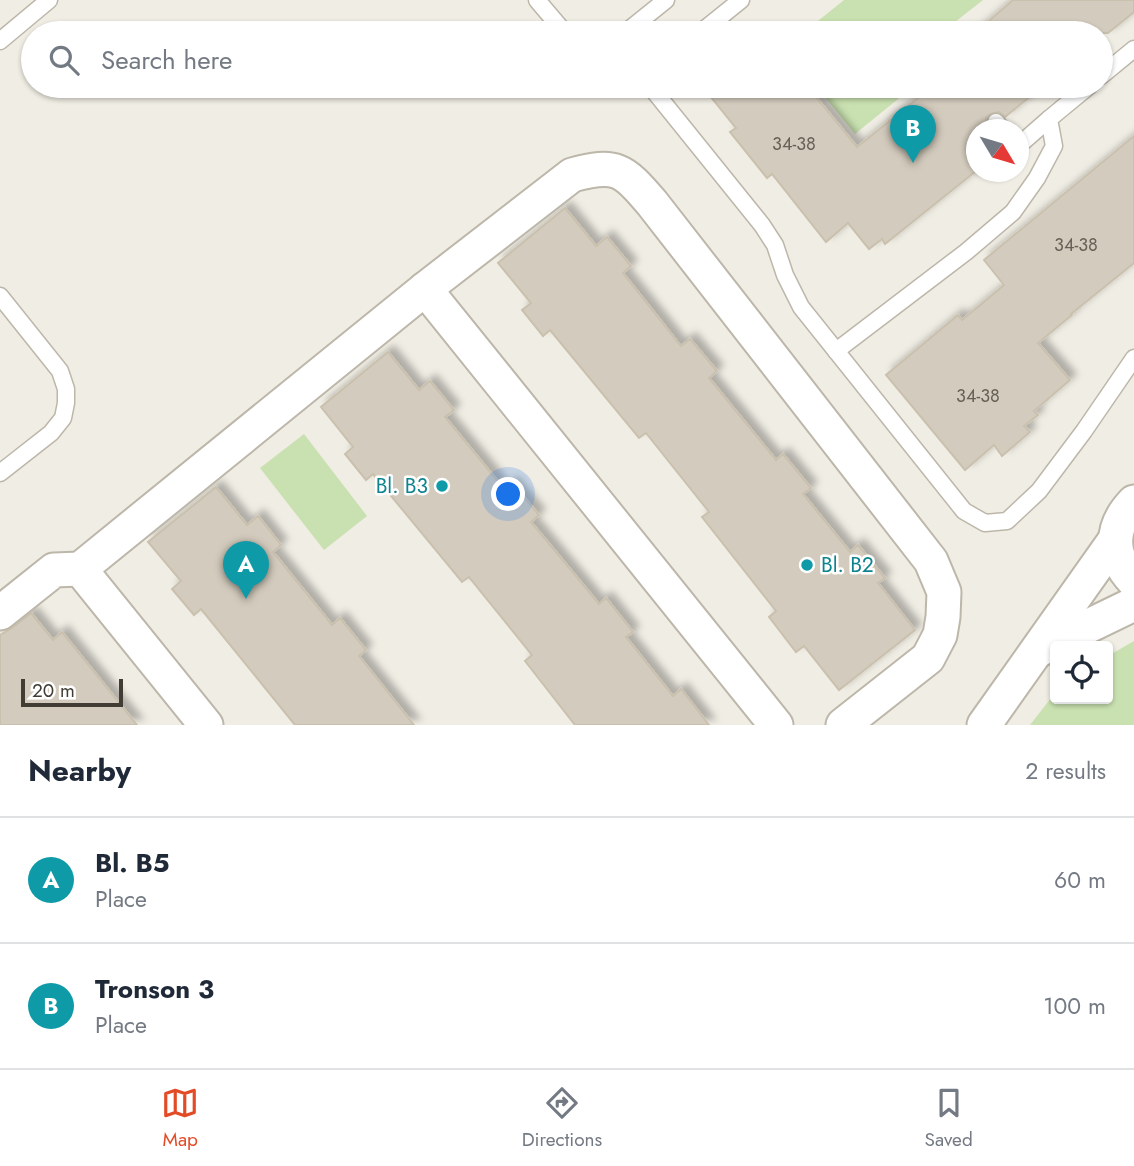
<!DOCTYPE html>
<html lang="en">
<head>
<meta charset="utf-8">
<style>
  :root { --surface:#fff; --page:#f6f6f7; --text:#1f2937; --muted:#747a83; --line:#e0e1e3; --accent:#e34b27 }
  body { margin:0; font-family:Jost,sans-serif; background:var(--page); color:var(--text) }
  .controls { position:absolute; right:21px; bottom:21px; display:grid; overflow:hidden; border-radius:7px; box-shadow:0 2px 5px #0004 }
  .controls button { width:63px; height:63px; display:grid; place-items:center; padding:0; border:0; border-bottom:2px solid var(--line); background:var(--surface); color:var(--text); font:35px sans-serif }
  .compass { position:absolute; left:966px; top:119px; width:63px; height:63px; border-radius:50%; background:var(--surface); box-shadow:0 2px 5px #0004; rotate:128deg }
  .scale { position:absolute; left:21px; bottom:18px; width:102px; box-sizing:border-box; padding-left:7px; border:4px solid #413d34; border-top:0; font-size:19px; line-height:24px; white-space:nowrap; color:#413d34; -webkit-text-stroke:5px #fff; paint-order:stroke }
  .you { position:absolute; left:509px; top:495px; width:24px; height:24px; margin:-18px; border:5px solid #fff; border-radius:50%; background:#1a73e8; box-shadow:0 0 0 10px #1a73e833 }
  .badge { display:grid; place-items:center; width:46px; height:46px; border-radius:50%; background:var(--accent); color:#fff; font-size:23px; font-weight:700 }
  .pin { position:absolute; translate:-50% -58px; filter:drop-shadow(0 2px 4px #0008) }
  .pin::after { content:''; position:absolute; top:37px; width:24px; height:21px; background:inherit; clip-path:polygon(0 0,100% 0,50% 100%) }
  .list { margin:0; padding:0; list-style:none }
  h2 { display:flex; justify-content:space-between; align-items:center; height:91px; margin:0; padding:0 28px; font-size:30px }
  h2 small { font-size:23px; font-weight:400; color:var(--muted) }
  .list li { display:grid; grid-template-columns:46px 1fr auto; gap:21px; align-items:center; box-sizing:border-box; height:126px; padding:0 28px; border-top:2px solid var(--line) }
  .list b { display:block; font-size:26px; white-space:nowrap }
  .list p { margin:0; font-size:23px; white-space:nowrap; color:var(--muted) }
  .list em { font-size:23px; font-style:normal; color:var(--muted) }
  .icon { flex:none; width:38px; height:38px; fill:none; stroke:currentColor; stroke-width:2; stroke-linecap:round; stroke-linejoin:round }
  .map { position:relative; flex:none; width:1134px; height:725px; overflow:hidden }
  .search { position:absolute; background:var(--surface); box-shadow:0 2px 5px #0004; left:21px; right:21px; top:21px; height:77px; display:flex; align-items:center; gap:18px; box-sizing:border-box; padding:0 24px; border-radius:38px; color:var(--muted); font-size:26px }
  .sheet { height:343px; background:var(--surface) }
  nav { display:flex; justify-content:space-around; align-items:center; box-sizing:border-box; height:98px; border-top:2px solid var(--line); background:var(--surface); font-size:19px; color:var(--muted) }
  nav a { display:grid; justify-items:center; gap:4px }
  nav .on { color:var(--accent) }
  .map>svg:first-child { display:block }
</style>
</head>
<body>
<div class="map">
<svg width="1134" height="725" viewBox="0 0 1134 725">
  <defs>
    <filter id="shadow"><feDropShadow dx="6" dy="-6" stdDeviation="3.5" flood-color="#0004"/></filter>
  </defs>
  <rect width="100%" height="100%" fill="#f0ede4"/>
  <!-- green -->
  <g fill="#c9e1b0">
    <polygon points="844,0 983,0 946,29 945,33 803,33"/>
    <polygon points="816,86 914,86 855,134"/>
    <polygon points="304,434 367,516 324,550 260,468"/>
    <polygon points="1134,641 1134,725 1030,725 1055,693 1055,699 1108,699 1108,656"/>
  </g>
  <!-- building -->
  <g fill="#d3cbbd" stroke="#cac0ae" stroke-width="2" filter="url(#shadow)">
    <polygon points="1013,0 1134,0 1134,12 1108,33 975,33"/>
    <polygon points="702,86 807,86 857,147 933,86 1043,86 1005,117 999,112 990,114 986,118 986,123 989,130 976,130 976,171 885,244 882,239 869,249 848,223 826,242 772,174 767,178 730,132 736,128"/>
    <polygon points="1134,136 1134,263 1071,314 1072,315 1038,343 1070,380 1034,411 1038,415 1024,426 1030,432 1002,456 994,445 965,470 886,375 958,315 962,320 1004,285 984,260"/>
    <polygon points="565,208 596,246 607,237 631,266 623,273 681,346 690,339 717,371 709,378 776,460 783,454 811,488 803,494 850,552 858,545 885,578 878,583 915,630 839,690 804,646 796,652 769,617 776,611 702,517 709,512 646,433 639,438 550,330 543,336 522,310 531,303 498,263"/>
    <polygon points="388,352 419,390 430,381 454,410 445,417 504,489 512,483 539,515 531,522 599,604 606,598 633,632 626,637 673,696 681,689 709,725 575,725 525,661 532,655 469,577 462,582 373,474 366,480 345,454 353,447 321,407"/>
    <polygon points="216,487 247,525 258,516 281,545 273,552 332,625 340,618 366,650 359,656 414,725 295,725 201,609 194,615 172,589 181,581 148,542"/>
    <polygon points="31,613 53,640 62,632 137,725 0,725 0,635 12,628"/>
  </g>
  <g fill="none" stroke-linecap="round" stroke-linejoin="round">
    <!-- service casing -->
    <g stroke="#bdb7aa" stroke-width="19">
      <g id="service">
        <polyline points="537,0 565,33"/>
        <polyline points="625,33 666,0"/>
        <polyline points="700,33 741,0"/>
        <polyline points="0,41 49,0"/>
        <polyline points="1101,76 1134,49"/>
        <polyline points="650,86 762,225 775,245 785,275 801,307 964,511 985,523 1007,521 1039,491 1084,431 1134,358"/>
        <polyline points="996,122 1003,130"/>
        <polyline points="1018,146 1049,119"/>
        <polyline points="0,296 60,371 66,389 66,403 63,418 51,433 0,473"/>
        <polyline points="836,351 966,252 1013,212 1037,178 1054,146 1049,119 1089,86"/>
      </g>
    </g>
    <!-- minor casing -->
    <g stroke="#bdb7aa" stroke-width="37">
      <g id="minor">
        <polyline points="425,289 776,725"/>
        <path d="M1134,502C1109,528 1110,556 1134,581"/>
        <polyline points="80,569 206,725"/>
        <path d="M0,613L54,570L80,569L425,289L572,175C616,163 623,169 652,203L931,561L944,592L943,617L940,635L928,658L843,725"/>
        <polyline points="1039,650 1134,604"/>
        <polyline points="984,725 1115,540"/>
      </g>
    </g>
    <!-- service -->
    <use href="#service" stroke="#fff" stroke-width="16"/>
    <!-- minor -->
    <use href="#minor" stroke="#fff" stroke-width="33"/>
  </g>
  <!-- markers -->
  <g fill="#0f9aa8" stroke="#fff" stroke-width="2.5">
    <circle cx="442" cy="486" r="7"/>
    <circle cx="807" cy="565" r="7"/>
  </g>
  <g text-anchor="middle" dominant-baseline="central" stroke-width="5" stroke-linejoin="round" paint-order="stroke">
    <!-- number labels -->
    <g font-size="18" fill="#666056">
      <text x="794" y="144">34-38</text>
      <text x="1076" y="245">34-38</text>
      <text x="978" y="396">34-38</text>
    </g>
    <!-- culture labels -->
    <g font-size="21" fill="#0d838f" stroke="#fff" text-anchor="end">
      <text x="428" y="486">Bl. B3</text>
      <text x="821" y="565" text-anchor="start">Bl. B2</text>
    </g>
  </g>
</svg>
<div class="controls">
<button><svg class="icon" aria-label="locate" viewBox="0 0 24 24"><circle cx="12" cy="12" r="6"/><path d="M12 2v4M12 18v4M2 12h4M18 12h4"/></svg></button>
</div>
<svg class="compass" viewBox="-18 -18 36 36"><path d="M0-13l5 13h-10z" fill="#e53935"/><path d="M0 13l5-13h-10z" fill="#747a83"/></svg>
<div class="scale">20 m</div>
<div class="you"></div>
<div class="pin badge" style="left:246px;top:599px;background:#0f9aa8">A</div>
<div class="pin badge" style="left:913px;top:163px;background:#0f9aa8">B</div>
<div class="search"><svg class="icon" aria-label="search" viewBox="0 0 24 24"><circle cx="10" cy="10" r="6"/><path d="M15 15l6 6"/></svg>Search here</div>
</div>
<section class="sheet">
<h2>Nearby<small>2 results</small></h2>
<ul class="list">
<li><span class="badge" style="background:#0f9aa8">A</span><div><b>Bl. B5</b><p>Place</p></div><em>60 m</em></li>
<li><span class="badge" style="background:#0f9aa8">B</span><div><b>Tronson 3</b><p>Place</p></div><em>100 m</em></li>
</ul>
</section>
<nav>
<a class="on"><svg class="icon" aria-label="map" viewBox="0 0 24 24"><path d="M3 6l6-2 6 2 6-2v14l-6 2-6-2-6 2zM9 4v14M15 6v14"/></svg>Map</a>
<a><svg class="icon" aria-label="directions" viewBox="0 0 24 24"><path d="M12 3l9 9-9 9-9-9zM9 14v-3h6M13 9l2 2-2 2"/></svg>Directions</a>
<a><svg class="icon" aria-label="saved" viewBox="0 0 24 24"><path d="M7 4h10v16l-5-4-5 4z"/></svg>Saved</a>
</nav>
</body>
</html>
